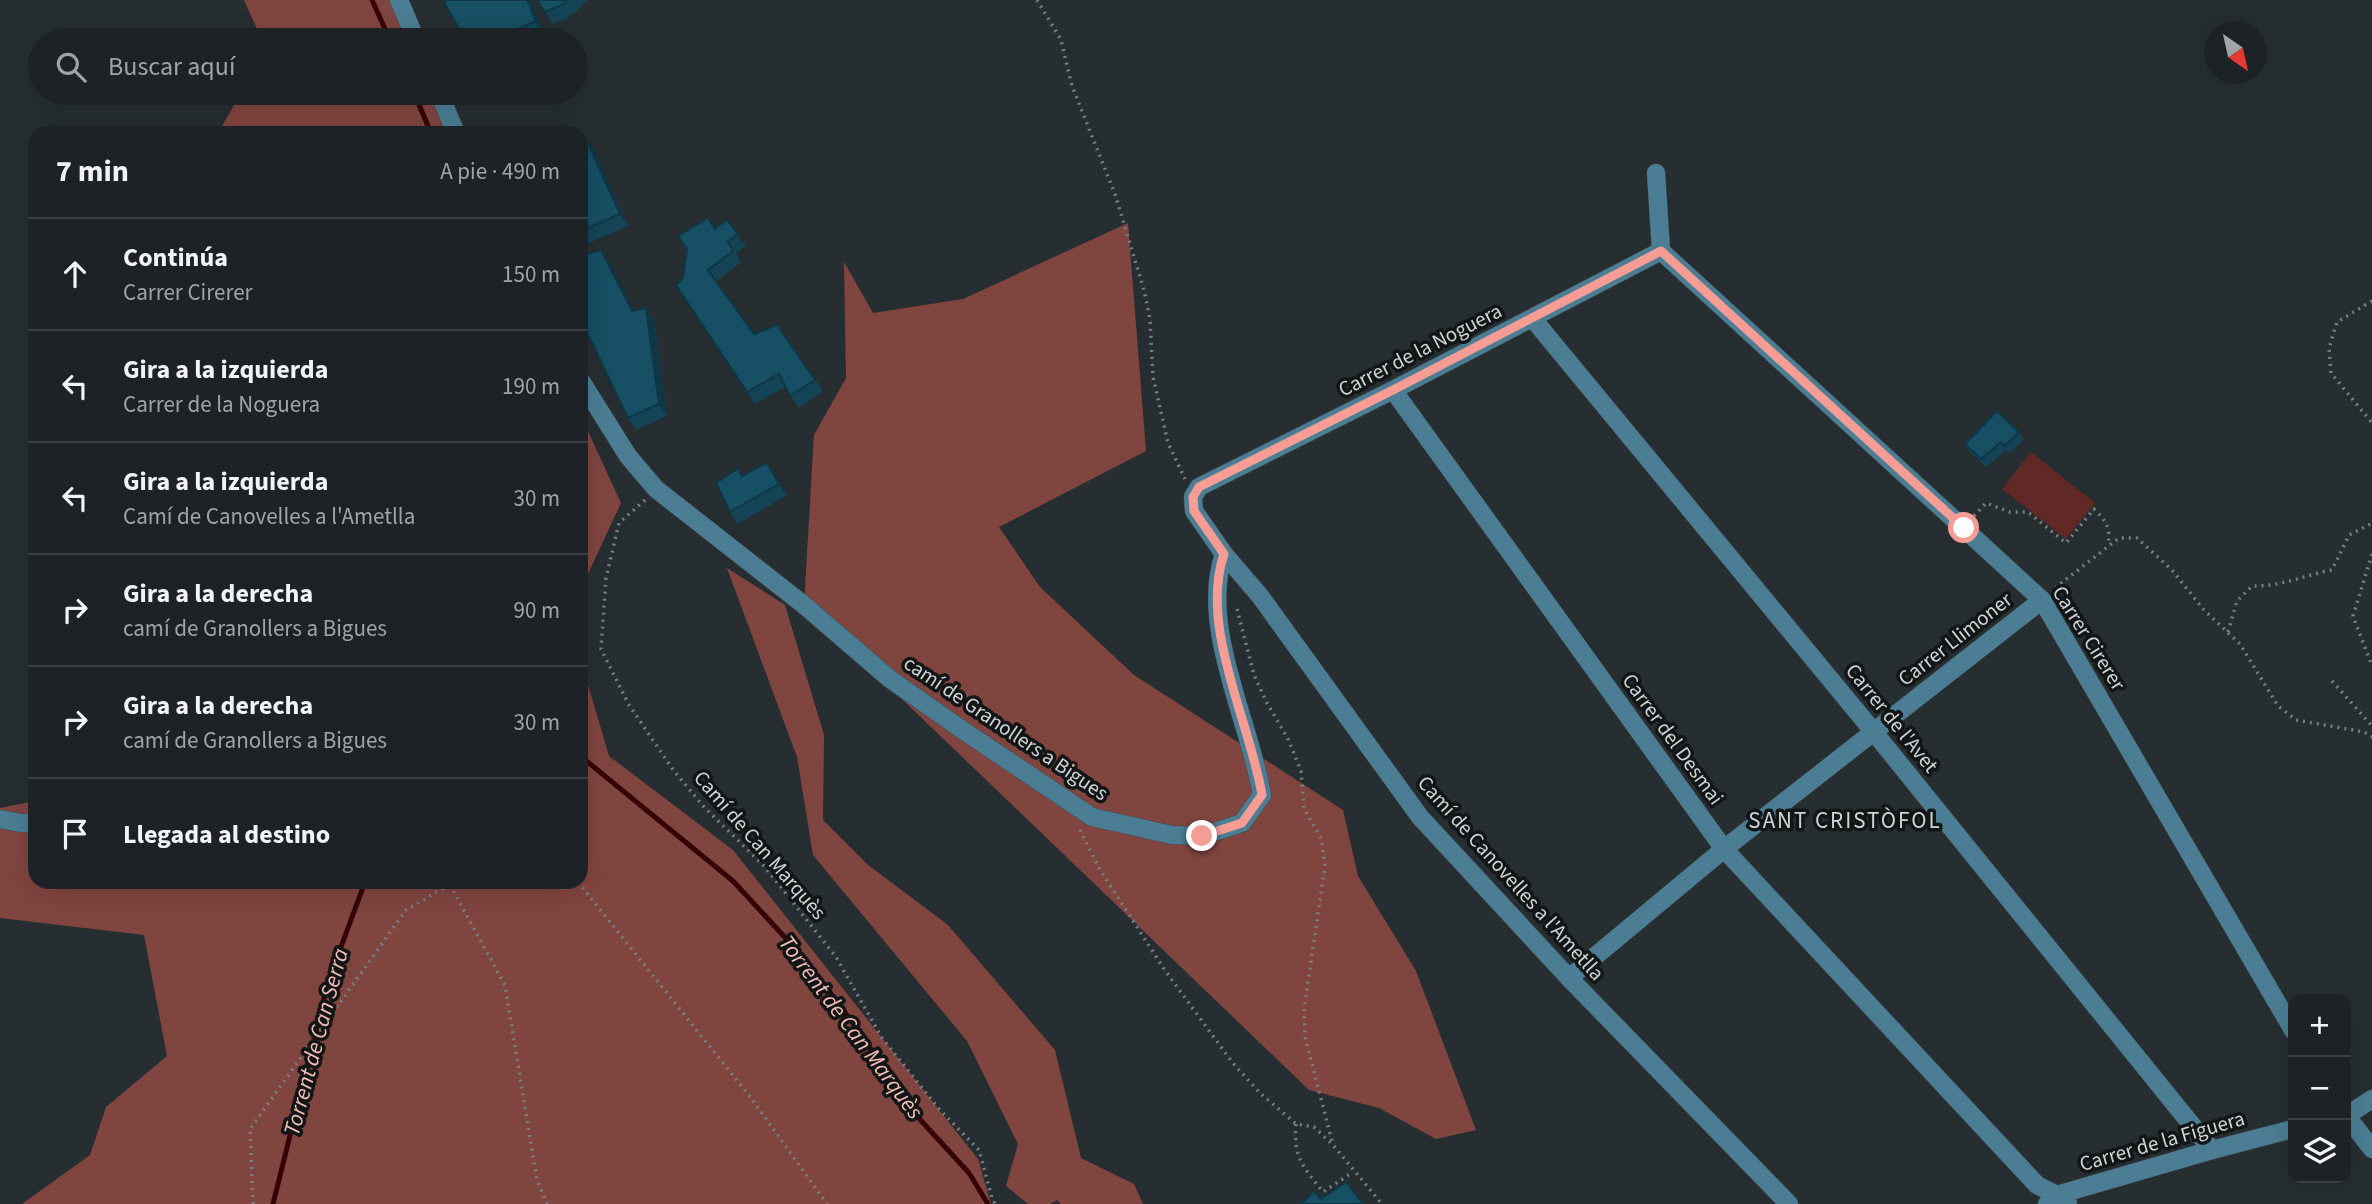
<!DOCTYPE html>
<html lang="es">
<head>
<meta charset="utf-8">
<style>
  :root { --surface:#1d2226; --page:#2a2f32; --text:#f1f3f6; --muted:#a0a4a7; --line:#3b3f43 }
  body { margin:0; font-family:"Source Sans 3",sans-serif; background:var(--page); color:var(--text) }
  .controls { position:absolute; right:21px; bottom:21px; display:grid; overflow:hidden; border-radius:14px; box-shadow:0 7px 28px #0002 }
  .controls button { width:63px; height:63px; display:grid; place-items:center; padding:0; border:0; border-bottom:2px solid var(--line); background:var(--surface); color:var(--text); font:35px sans-serif }
  .compass { position:absolute; left:2204px; top:21px; width:63px; height:63px; border-radius:50%; background:var(--surface); box-shadow:0 7px 28px #0002; rotate:146deg }
  .stop { position:absolute; width:21px; height:21px; margin:-16px; border:5px solid #f59c94; border-radius:50%; background:#fff }
  .stop.end { background:#f59c94; border-color:#fff; box-shadow:0 2px 7px #0008 }
  .list { margin:0; padding:0; list-style:none }
  h2 { display:flex; justify-content:space-between; align-items:center; height:91px; margin:0; padding:0 28px; font-size:30px }
  h2 small { font-size:23px; font-weight:400; color:var(--muted) }
  .list li { display:grid; grid-template-columns:46px 1fr auto; gap:21px; align-items:center; box-sizing:border-box; height:112px; padding:0 28px; border-top:2px solid var(--line) }
  .list b { display:block; font-size:26px; white-space:nowrap }
  .list p { margin:0; font-size:23px; white-space:nowrap; color:var(--muted) }
  .list em { font-size:23px; font-style:normal; color:var(--muted) }
  .icon { flex:none; width:38px; height:38px; fill:none; stroke:currentColor; stroke-width:2; stroke-linecap:round; stroke-linejoin:round }
  .map { position:relative; flex:none; width:2372px; height:1204px; overflow:hidden }
  .search { position:absolute; background:var(--surface); box-shadow:0 7px 28px #0002; left:28px; top:28px; width:560px; height:77px; display:flex; align-items:center; gap:18px; box-sizing:border-box; padding:0 24px; border-radius:38px; color:var(--muted); font-size:26px }
  .panel { position:absolute; background:var(--surface); box-shadow:0 7px 28px #0002; left:28px; top:126px; width:560px; height:763px; border-radius:21px }
  .map>svg:first-child { display:block }
</style>
</head>
<body>
<div class="map">
<svg width="2372" height="1204" viewBox="0 0 2372 1204">
  <rect width="100%" height="100%" fill="#272e32"/>
  <!-- green -->
  <polygon fill="#602926" points="2031,452 2095,503 2066,539 2002,489"/>
  <!-- forest -->
  <g fill="#814540">
    <polygon points="244,0 390,0 408,40 262,40"/>
    <polygon points="241,93 432,93 451,133 218,133"/>
    <polygon points="1128,223 1146,451 999,527 1040,587 1134,675 1343,810 1358,876 1416,971 1476,1130 1436,1139 1379,1108 1309,1090 804,605 814,435 846,378 844,262 873,313 963,299"/>
    <polygon points="581,416 621,503 581,589"/>
    <polygon points="727,568 785,605 824,735 823,820 868,865 948,925 1055,1050 1081,1158 1134,1184 1143,1204 1061,1204 1057,1200 1050,1204 1028,1204 1006,1186 1018,1144 967,1041 813,855 797,757"/>
    <polygon points="581,661 609,756 733,850 978,1159 991,1204 22,1204 90,1155 106,1107 167,1056 144,935 0,918 0,808 35,801 35,882 581,882"/>
  </g>
  <g fill="none" stroke-linecap="round" stroke-linejoin="round">
    <!-- stream -->
    <g stroke="#360103" stroke-width="5">
      <polyline points="372,0 390,40"/>
      <polyline points="414,93 431,133"/>
      <polyline points="581,747 584,759 733,881 804,958 858,1030 915,1114 969,1173 988,1204"/>
      <polyline points="273,1204 328,982 365,882"/>
    </g>
    <!-- minor casing -->
    <g stroke="#454c50" stroke-width="19">
      <g id="minor">
        <polyline points="399,0 416,40"/>
        <polyline points="439,93 456,133"/>
        <polyline points="1656,173 1661,251 2042,600 2293,1030"/>
        <polyline points="1661,251 1393,390 1199,487 1193,497 1194,511 1224,554 1260,596 1420,817 1569,978 1789,1204"/>
        <polyline points="1533,319 1873,731 2212,1150"/>
        <path d="M581,381L628,456L656,489L804,605L890,679L961,729L1092,817L1172,835L1202,836L1242,823L1262,795C1250,722 1199,626 1224,554"/>
        <polyline points="1393,390 1724,849 2037,1185 2057,1195 2068,1204"/>
        <polyline points="0,819 21,823 35,823"/>
        <polyline points="1569,978 1724,849 2042,600"/>
        <polyline points="2346,1115 2372,1149"/>
        <polyline points="2346,1116 2372,1099"/>
        <polyline points="2047,1204 2057,1195 2212,1150 2293,1129"/>
      </g>
    </g>
    <!-- path -->
    <g stroke="#797e82" stroke-width="3.5" stroke-dasharray="2 5" stroke-linecap="butt">
      <polyline points="1037,0 1061,40 1072,86 1115,194 1144,290 1150,319 1153,377 1168,443 1185,479"/>
      <polyline points="2372,301 2337,322 2329,348 2331,373 2372,423"/>
      <polyline points="645,500 619,523 606,578 601,649 629,705 674,771 704,807 764,866 836,957 882,1038 939,1109 979,1150 992,1198 995,1204"/>
      <path d="M1974,516L1986,503L2010,512H2028L2066,543L2094,509C2106,521 2111,528 2108,544"/>
      <polyline points="2372,554 2353,616 2372,666"/>
      <polyline points="2055,588 2119,538 2137,538 2172,570 2203,609 2240,644 2278,706 2296,720 2364,732 2372,737"/>
      <polyline points="1237,609 1254,675 1267,703 1288,739 1301,771 1304,809 1321,838 1325,866 1304,1009 1305,1037 1333,1145"/>
      <path d="M2228,632L2237,601L2252,586C2280,587 2305,575 2332,570L2349,535L2372,523"/>
      <polyline points="2332,681 2372,726"/>
      <polyline points="1080,830 1099,868 1164,969 1232,1062 1260,1093 1296,1124 1314,1127 1333,1145 1382,1204"/>
      <polyline points="578,882 751,1098 827,1204"/>
      <polyline points="450,885 505,985 537,1180 547,1204"/>
      <path d="M1296,1124C1293,1158 1303,1166 1323,1192L1353,1172"/>
      <polyline points="253,1204 250,1129 406,910 454,882"/>
    </g>
    <!-- minor -->
    <use href="#minor" stroke="#4b7e94" stroke-width="18"/>
  </g>
  <!-- wall -->
  <g fill="#144456">
    <polygon points="443,0 530,0 544,33 527,40 465,40"/>
    <polygon points="537,0 588,0 568,18 553,24"/>
    <polygon points="585,137 593,148 628,226 582,246 581,244 581,138"/>
    <polygon points="727,220 746,246 736,253 741,262 716,282 754,334 777,325 823,391 799,408 785,387 755,404 676,285 683,278 715,228"/>
    <polygon points="609,261 634,311 654,320 667,416 636,430 628,418"/>
    <polygon points="2019,432 2024,439 2010,454 2006,450 1986,467 1970,452 1965,444"/>
    <polygon points="767,463 787,495 738,524 730,512 742,476"/>
  </g>
  <!-- shaded-wall -->
  <g fill="#103746">
    <polygon points="527,0 530,0 544,33 536,21"/>
    <polygon points="585,137 593,148 628,226 620,214"/>
    <polygon points="601,250 609,261 640,323 632,311"/>
    <polygon points="646,308 654,320 667,416 659,404"/>
    <polygon points="767,463 775,474 787,495 779,484"/>
  </g>
  <!-- building -->
  <g fill="#174f64" stroke="#103746" stroke-width="2">
    <polygon points="443,0 527,0 536,21 492,40 465,40"/>
    <polygon points="537,0 567,0 560,6 545,12"/>
    <polygon points="585,137 620,214 581,231 581,138"/>
    <polygon points="708,218 715,229 727,220 738,234 728,241 733,251 708,270 754,334 777,325 815,380 790,396 779,374 747,392 676,285 683,278 687,249 678,236"/>
    <polygon points="601,250 632,311 646,308 659,404 628,418 581,320 581,256"/>
    <polygon points="1997,411 2019,432 2005,446 2001,442 1981,459 1965,444"/>
    <polygon points="767,463 779,484 730,512 716,483 737,469 742,476"/>
    <polygon points="1346,1182 1363,1204 1301,1204 1314,1191 1321,1199"/>
  </g>
  <g fill="none" stroke-linecap="round" stroke-linejoin="round">
    <!-- route -->
    <path stroke="#f59c94" stroke-width="9" d="M1202,836L1242,823L1262,795C1250,722 1199,627 1224,554L1194,511L1193,497L1199,487L1393,390L1661,251L1964,528"/>
  </g>
  <g text-anchor="middle" dominant-baseline="central" stroke-width="7" stroke-linejoin="round" paint-order="stroke">
    <!-- street labels -->
    <g font-size="21" fill="#cfd3d6" stroke="#131617">
      <text transform="translate(1420 350) rotate(-27)">Carrer de la Noguera</text>
      <text transform="translate(2089 638) rotate(58)">Carrer Cirerer</text>
      <text transform="translate(1955 639) rotate(-38)">Carrer Llimoner</text>
      <text transform="translate(1892 718) rotate(51)">Carrer de l'Avet</text>
      <text transform="translate(1006 728) rotate(34)">camí de Granollers a Bigues</text>
      <text transform="translate(1673 739) rotate(54)">Carrer del Desmai</text>
      <text transform="translate(760 845) rotate(49)">Camí de Can Marquès</text>
      <text transform="translate(1511 878) rotate(48)">Camí de Canovelles a l'Ametlla</text>
      <text transform="translate(2162 1141) rotate(-16)">Carrer de la Figuera</text>
    </g>
    <!-- neighbourhood labels -->
    <g font-size="23" letter-spacing="2" fill="#cfd3d6" stroke="#131617">
      <text x="1845" y="820">SANT CRISTÒFOL</text>
    </g>
    <!-- water labels -->
    <g font-size="23" font-style="italic" fill="#f7bdb7" stroke="#131617">
      <text transform="translate(851 1027) rotate(53)">Torrent de Can Marquès</text>
      <text transform="translate(316 1042) rotate(-75)">Torrent de Can Serra</text>
    </g>
  </g>
</svg>
<div class="controls">
<button>+</button>
<button>−</button>
<button><svg class="icon" aria-label="layers" viewBox="0 0 24 24"><path d="M12 4l9 5-9 5-9-5zM3 14l9 5 9-5"/></svg></button>
</div>
<svg class="compass" viewBox="-18 -18 36 36"><path d="M0-13l5 13h-10z" fill="#e53935"/><path d="M0 13l5-13h-10z" fill="#a0a4a7"/></svg>
<div class="stop" style="left:1964px;top:528px"></div>
<div class="stop end" style="left:1202px;top:836px"></div>
<div class="search"><svg class="icon" aria-label="search" viewBox="0 0 24 24"><circle cx="10" cy="10" r="6"/><path d="M15 15l6 6"/></svg>Buscar aquí</div>
<section class="panel">
<h2>7 min<small>A pie · 490 m</small></h2>
<ul class="list">
<li><svg class="icon" aria-label="ahead" viewBox="0 0 24 24"><path d="M12 20V5M6 11l6-6 6 6"/></svg><div><b>Continúa</b><p>Carrer Cirerer</p></div><em>150 m</em></li>
<li><svg class="icon" aria-label="left" viewBox="0 0 24 24"><path d="M17 20v-9H6M10 6l-5 5 5 5"/></svg><div><b>Gira a la izquierda</b><p>Carrer de la Noguera</p></div><em>190 m</em></li>
<li><svg class="icon" aria-label="left" viewBox="0 0 24 24"><path d="M17 20v-9H6M10 6l-5 5 5 5"/></svg><div><b>Gira a la izquierda</b><p>Camí de Canovelles a l'Ametlla</p></div><em>30 m</em></li>
<li><svg class="icon" aria-label="right" viewBox="0 0 24 24"><path d="M7 20v-9h11M14 6l5 5-5 5"/></svg><div><b>Gira a la derecha</b><p>camí de Granollers a Bigues</p></div><em>90 m</em></li>
<li><svg class="icon" aria-label="right" viewBox="0 0 24 24"><path d="M7 20v-9h11M14 6l5 5-5 5"/></svg><div><b>Gira a la derecha</b><p>camí de Granollers a Bigues</p></div><em>30 m</em></li>
<li><svg class="icon" aria-label="arrive" viewBox="0 0 24 24"><path d="M6 21V4h12l-3 4 3 4H6"/></svg><div><b>Llegada al destino</b></div></li>
</ul>
</section>
</div>
</body>
</html>
